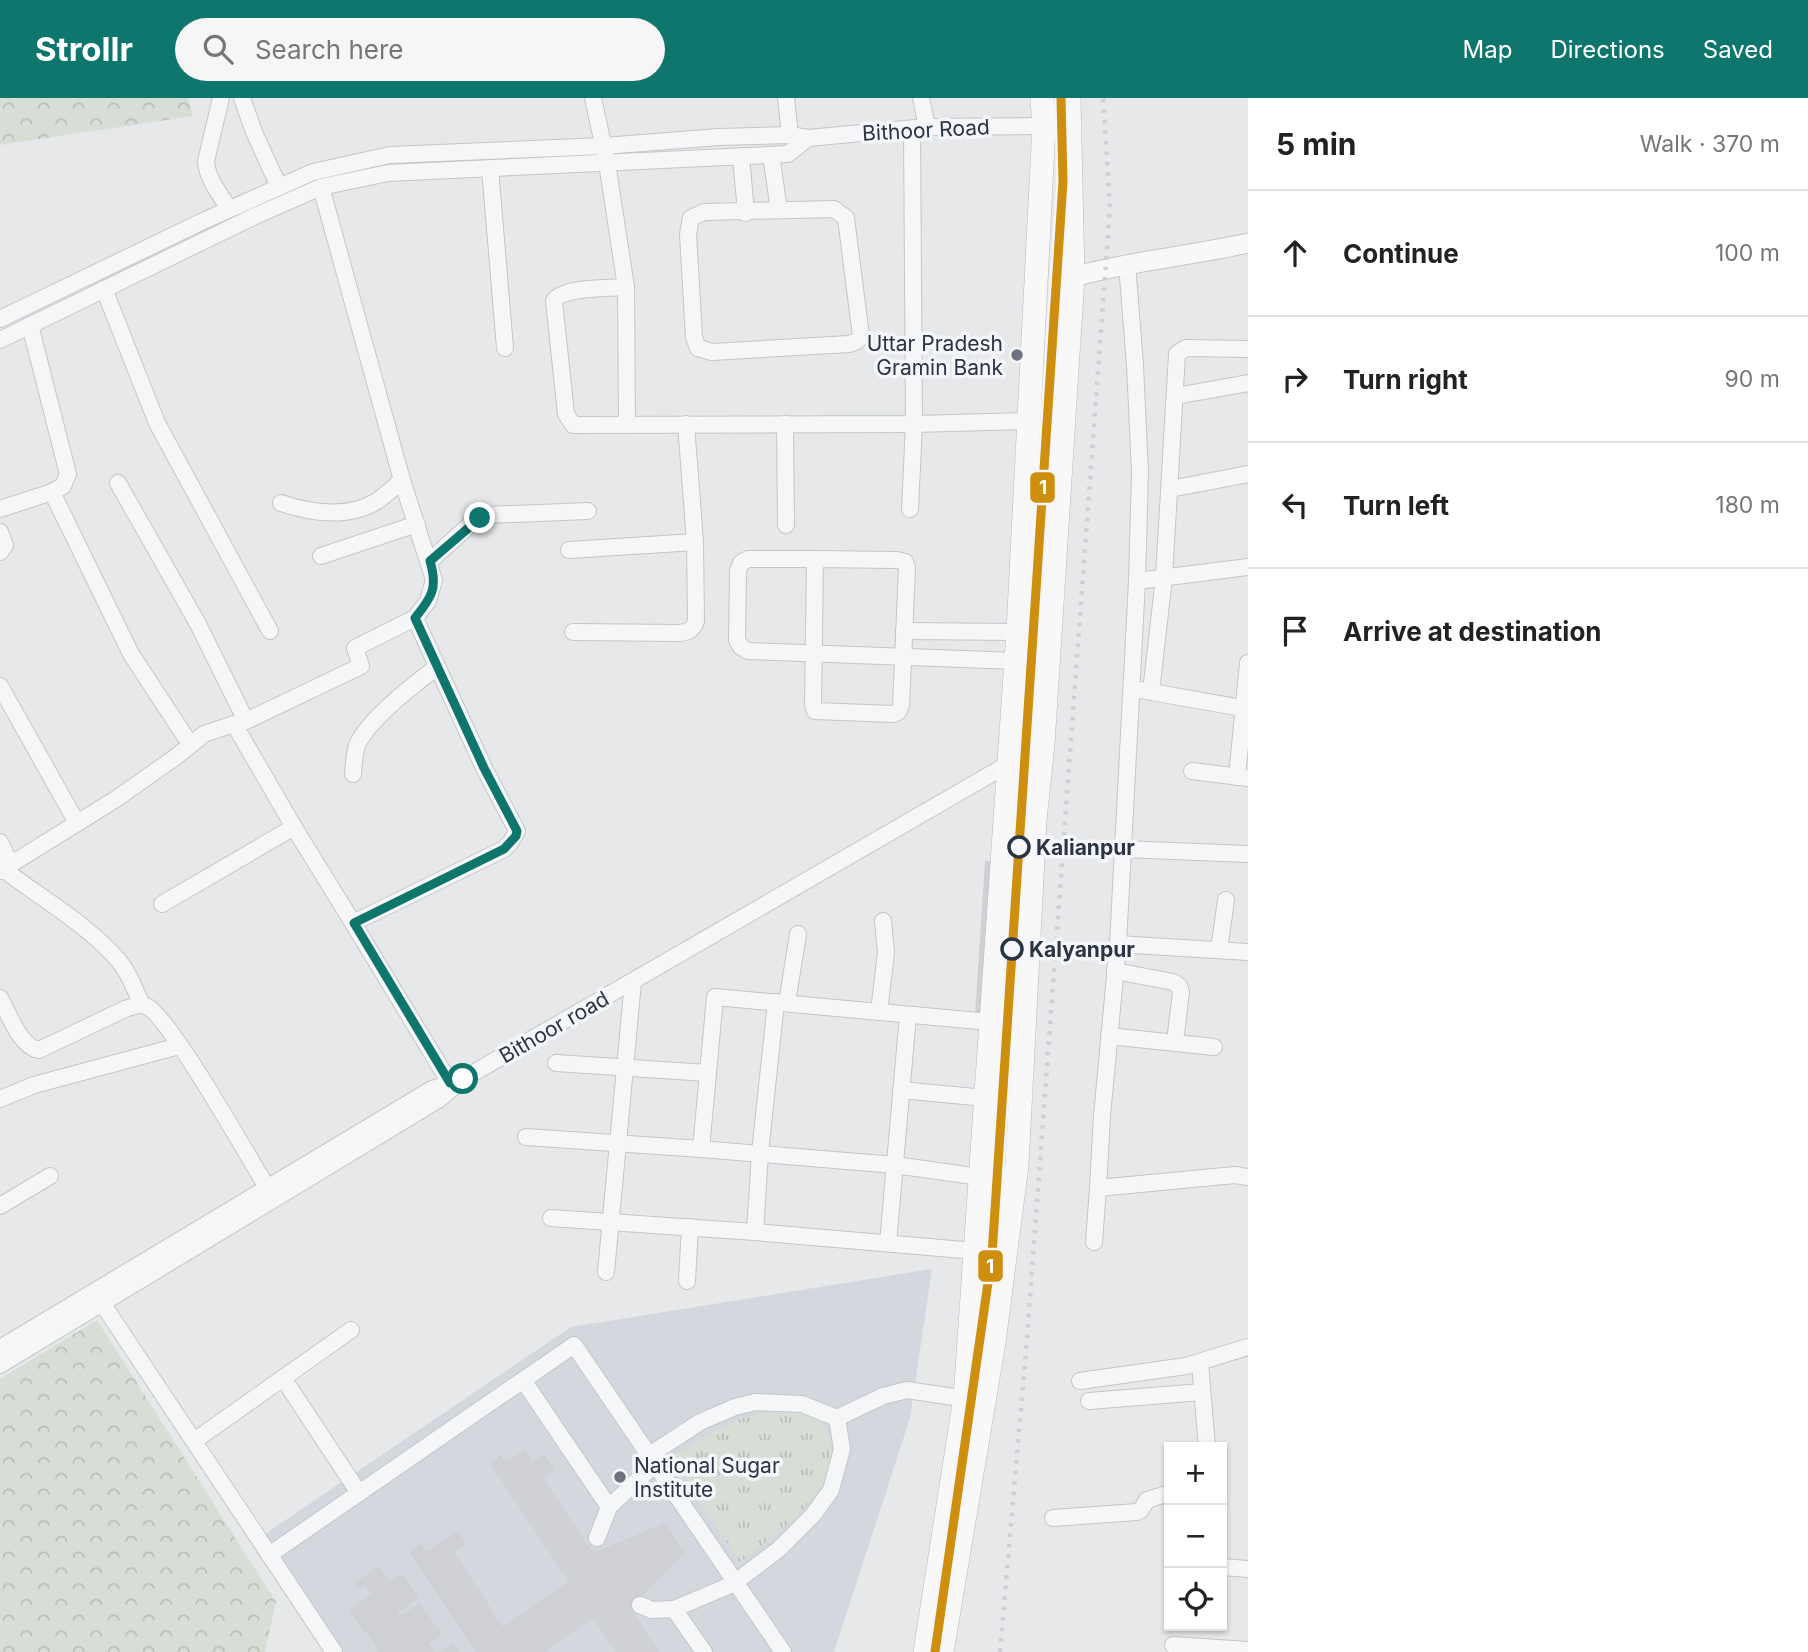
<!DOCTYPE html>
<html lang="en">
<head>
<meta charset="utf-8">
<style>
  :root { --surface:#fff; --page:#f6f6f6; --text:#222; --muted:#767676; --line:#e0e0e0; --accent:#0f766e }
  body { margin:0; font-family:Inter,sans-serif; background:var(--page); color:var(--text) }
  .controls { position:absolute; right:21px; bottom:21px; display:grid; overflow:hidden; border-radius:0px; box-shadow:0 2px 5px #0004 }
  .controls button { width:63px; height:63px; display:grid; place-items:center; padding:0; border:0; border-bottom:2px solid var(--line); background:var(--surface); color:var(--text); font:35px sans-serif }
  .stop { position:absolute; width:21px; height:21px; margin:-16px; border:5px solid #0f766e; border-radius:50%; background:#fff }
  .stop.end { background:#0f766e; border-color:#fff; box-shadow:0 2px 7px #0008 }
  .list { margin:0; padding:0; list-style:none }
  h2 { display:flex; justify-content:space-between; align-items:center; height:91px; margin:0; padding:0 28px; font-size:30px }
  h2 small { font-size:23px; font-weight:400; color:var(--muted) }
  .list li { display:grid; grid-template-columns:46px 1fr auto; gap:21px; align-items:center; box-sizing:border-box; height:126px; padding:0 28px; border-top:2px solid var(--line) }
  .list b { display:block; font-size:26px; white-space:nowrap }
  .list em { font-size:23px; font-style:normal; color:var(--muted) }
  .icon { flex:none; width:38px; height:38px; fill:none; stroke:currentColor; stroke-width:2; stroke-linecap:round; stroke-linejoin:round }
  .map { position:relative; flex:none; width:1248px; height:1554px; overflow:hidden }
  header { display:flex; align-items:center; gap:42px; box-sizing:border-box; height:98px; padding:0 35px; background:var(--accent); color:#fff }
  header strong { font-size:33px }
  nav { display:flex; gap:38px; margin-inline-start:auto; font-size:24px }
  .search { width:490px; height:63px; background:var(--page); display:flex; align-items:center; gap:18px; box-sizing:border-box; padding:0 24px; border-radius:38px; color:var(--muted); font-size:26px }
  main { display:flex }
  aside { flex:1; background:var(--surface) }
  .map>svg:first-child { display:block }
</style>
</head>
<body>
<header>
<strong>Strollr</strong>
<div class="search"><svg class="icon" aria-label="search" viewBox="0 0 24 24"><circle cx="10" cy="10" r="6"/><path d="M15 15l6 6"/></svg>Search here</div>
<nav><a>Map</a><a>Directions</a><a>Saved</a></nav>
</header>
<main>
<div class="map">
<svg width="1248" height="1554" viewBox="0 0 1248 1554">
  <defs>
    <pattern id="grass-tufts" width="24" height="20" patternUnits="userSpaceOnUse" patternTransform="scale(1.75)"><rect width="24" height="20" fill="#d6ded6"/><path d="M3 7l-1-3M5 7V3M7 7l1-3M15 17l-1-3M17 17v-4M19 17l1-3" fill="none" stroke="#b8bfb9"/></pattern>
    <pattern id="forest-crowns" width="20" height="18" patternUnits="userSpaceOnUse" patternTransform="scale(1.75)"><rect width="20" height="18" fill="#d6ded6"/><path d="M2 6a3 3 0 1 1 6 0M12 15a3 3 0 1 1 6 0" fill="none" stroke="#b8bfb9"/></pattern>
  </defs>
  <rect width="100%" height="100%" fill="#e6e8ea"/>
  <!-- built -->
  <polygon fill="#d4d7dd" points="932,1171 910,1320 834,1554 340,1554 262,1438 571,1229"/>
  <!-- grass -->
  <path fill="url(#grass-tufts)" d="M802,1314C823,1322 828,1327 831,1348C837,1396 772,1439 740,1464L670,1360C699,1342 729,1321 764,1315C776,1313 789,1314 802,1314Z"/>
  <!-- forest -->
  <g fill="url(#forest-crowns)">
    <polygon points="0,0 188,0 193,18 0,47"/>
    <polygon points="97,1222 276,1504 265,1554 0,1554 0,1281"/>
  </g>
  <!-- building -->
  <g fill="#ced0d3">
    <polygon points="985,763 1042,767 1031,936 974,932"/>
    <polygon points="525,1352 533,1364 545,1357 555,1372 543,1380 593,1455 665,1425 685,1454 630,1510 659,1554 616,1554 593,1520 543,1554 476,1554 409,1453 421,1446 426,1454 458,1433 466,1446 454,1454 503,1529 569,1484 490,1365 501,1357 506,1364"/>
    <polygon points="379,1468 390,1484 402,1476 419,1500 397,1515 400,1518 420,1505 442,1537 429,1545 436,1554 378,1554 368,1534 365,1536 349,1512 372,1496 365,1487 359,1491 354,1485"/>
    <polygon points="453,1545 459,1554 438,1554"/>
  </g>
  <g fill="none" stroke-linecap="round" stroke-linejoin="round">
    <!-- minor casing -->
    <g stroke="#c4c6c8" stroke-width="18">
      <g id="minor">
        <path d="M221,0L206,63C207,81 220,96 229,111"/>
        <polyline points="242,0 254,34 279,89"/>
        <polyline points="593,0 607,65 626,189 627,326"/>
        <polyline points="786,0 790,37"/>
        <polyline points="921,0 927,29"/>
        <polyline points="771,57 779,112"/>
        <polyline points="741,58 746,115"/>
        <polyline points="490,70 505,250"/>
        <polyline points="321,89 402,382 434,482 428,503 415,520 355,550 361,568 246,623 234,626 298,736 353,825"/>
        <polygon points="834,111 846,120 861,238 857,243 849,246 712,254 698,250 694,239 688,136 691,120 704,114"/>
        <polyline points="1127,166 1135,267 1140,374 1137,483 1118,846 1102,1018 1098,1090 1235,1077 1248,1079"/>
        <path d="M626,189C609,190 562,189 554,203L566,316L573,327L914,326L1029,323"/>
        <polyline points="104,191 157,325 270,533"/>
        <polyline points="0,221 201,124 313,74 390,57 604,48 719,39 790,37 808,40 927,29 1044,28"/>
        <polyline points="30,227 68,376 63,388 52,394"/>
        <polyline points="0,242 255,118 321,89 388,75 788,56 808,40"/>
        <polyline points="1176,298 1248,285"/>
        <polyline points="785,326 786,427"/>
        <polyline points="118,385 198,526 246,623"/>
        <polyline points="1170,391 1248,376"/>
        <path d="M281,405C311,415 348,421 377,403C386,397 394,389 402,382"/>
        <polyline points="0,411 52,394 131,556 190,646"/>
        <polyline points="910,411 914,326 912,31"/>
        <polyline points="0,434 5,447 0,454"/>
        <polyline points="569,452 695,444"/>
        <polyline points="321,458 417,426"/>
        <polygon points="815,461 897,462 905,464 907,470 901,608 898,614 893,616 815,613 813,607"/>
        <polyline points="815,461 748,461 741,465 738,473 737,542 741,549 748,553 1016,563"/>
        <polyline points="430,463 474,423 486,417 588,413"/>
        <polyline points="1137,483 1248,469"/>
        <polyline points="415,520 484,670 517,733 511,744 504,751 353,825 450,985"/>
        <polyline points="904,533 1018,534"/>
        <path d="M573,534L679,535C689,534 693,532 696,523L695,444L686,326"/>
        <polyline points="0,588 77,725"/>
        <polyline points="1140,592 1248,611"/>
        <polyline points="1151,594 1164,479 1177,256 1186,250 1248,251"/>
        <polyline points="1192,673 1248,680"/>
        <path d="M353,676C354,665 354,652 359,643C374,617 413,587 437,569"/>
        <polyline points="1237,679 1248,565"/>
        <polyline points="0,744 10,765"/>
        <polyline points="1123,751 1248,756"/>
        <path d="M3,771C42,801 87,826 119,863C130,876 135,892 142,907"/>
        <polyline points="0,773 116,701 177,658 204,636 234,626"/>
        <polyline points="162,806 294,729"/>
        <polyline points="1118,846 1248,854"/>
        <polyline points="1219,852 1226,802"/>
        <polyline points="1115,873 1173,884 1179,888 1181,894 1175,944"/>
        <path d="M0,900C9,916 20,949 39,952L125,911C132,909 139,905 146,908C169,917 250,1062 268,1091"/>
        <polyline points="787,905 798,836"/>
        <polyline points="879,914 886,854 883,823"/>
        <polyline points="1109,938 1214,949"/>
        <polyline points="556,965 707,975"/>
        <polyline points="901,992 985,1000"/>
        <polyline points="0,1001 34,987 179,948"/>
        <polyline points="526,1039 701,1051"/>
        <polyline points="980,1079 895,1067 701,1051 715,899 990,924"/>
        <polyline points="0,1108 50,1078"/>
        <polyline points="551,1120 755,1134 975,1153"/>
        <polyline points="755,1134 760,1055 776,904"/>
        <polyline points="1094,1144 1098,1090"/>
        <polyline points="888,1145 908,917"/>
        <polyline points="606,1174 633,884"/>
        <polyline points="687,1183 690,1129"/>
        <polyline points="102,1205 334,1554"/>
        <polyline points="0,1250 432,991 454,984"/>
        <polyline points="1200,1265 1207,1349"/>
        <polyline points="0,1267 438,1002 463,981 1043,646"/>
        <polyline points="283,1280 359,1395"/>
        <polyline points="523,1282 609,1409"/>
        <polyline points="1080,1283 1186,1268 1248,1249"/>
        <polyline points="1089,1303 1202,1294"/>
        <polyline points="837,1320 883,1298 907,1292 974,1302"/>
        <polyline points="194,1343 351,1232"/>
        <polyline points="1053,1420 1137,1414 1141,1412 1147,1402 1169,1395"/>
        <polyline points="597,1440 609,1409 653,1368 648,1358 700,1324 735,1309 755,1304 802,1306 837,1320 842,1351 831,1392 813,1417 779,1451 733,1486 674,1511 652,1512 640,1507"/>
        <polyline points="269,1457 574,1247 783,1554"/>
        <polyline points="1222,1469 1248,1471"/>
        <polyline points="674,1511 704,1554"/>
        <polyline points="1173,1547 1248,1552"/>
      </g>
    </g>
    <!-- major casing -->
    <g stroke="#c2c5c8" stroke-width="21">
      <path id="major" d="M1073,179C1130,163 1190,158 1248,145"/>
    </g>
    <!-- highway casing -->
    <g stroke="#b8bbbf" stroke-width="24">
      <g id="highway">
        <polyline points="925,1554 965,1300 1018,534 1044,28 1042,0"/>
        <polyline points="942,1554 994,1244 1017,1067 1035,722 1043,646 1073,179 1069,0"/>
      </g>
    </g>
    <!-- minor -->
    <use href="#minor" stroke="#f5f6f7" stroke-width="16"/>
    <!-- major -->
    <use href="#major" stroke="#f8f8f8" stroke-width="19"/>
    <!-- highway -->
    <use href="#highway" stroke="#f8f8f8" stroke-width="23"/>
    <!-- rail -->
    <polyline stroke="#cecfd2" stroke-width="4.5" stroke-dasharray="3.5 7" stroke-linecap="butt" points="1000,1554 1027,1241 1110,110 1103,0"/>
    <!-- metro-1 casing -->
    <g stroke="#f4f6f9" stroke-width="14">
      <polyline id="metro-1" points="935,1554 992,1157 1063,84 1061,0"/>
    </g>
    <!-- metro-1 -->
    <use href="#metro-1" stroke="#ce8f0e" stroke-width="9"/>
  </g>
  <g fill="none" stroke-linecap="round" stroke-linejoin="round">
    <!-- route -->
    <path stroke="#0f766e" stroke-width="9" d="M463,981L450,985L354,825L504,751L516,738L517,733L484,670L415,520C432,499 438,490 430,463L480,420"/>
  </g>
  <!-- markers -->
  <g fill="#6c737f" stroke="#f4f6f9" stroke-width="2.5">
    <circle cx="1017" cy="257" r="7"/>
    <circle cx="620" cy="1379" r="7"/>
  </g>
  <g fill="#f4f6f9" stroke="#2b3445" stroke-width="3.5">
    <circle cx="1019" cy="749" r="10"/>
    <circle cx="1012" cy="851" r="10"/>
  </g>
  <g text-anchor="middle" dominant-baseline="central" stroke-width="7" stroke-linejoin="round" paint-order="stroke">
    <!-- street labels -->
    <g font-size="21" fill="#2b3445" stroke="#f4f6f9">
      <text transform="translate(926 32) rotate(-3)">Bithoor Road</text>
      <text transform="translate(554 929) rotate(-30)">Bithoor road</text>
    </g>
    <!-- poi labels -->
    <g font-size="21" fill="#2b3445" stroke="#f4f6f9" text-anchor="end">
      <text x="1003" y="245">Uttar Pradesh<tspan x="1003" dy="24">Gramin Bank</tspan></text>
      <text x="634" y="1367" text-anchor="start">National Sugar<tspan x="634" dy="24">Institute</tspan></text>
    </g>
    <!-- stop labels -->
    <g font-size="21" font-weight="bold" fill="#2b3445" stroke="#f4f6f9" text-anchor="start">
      <text x="1036" y="749">Kalianpur</text>
      <text x="1029" y="851">Kalyanpur</text>
    </g>
  </g>
  <g stroke="#f4f6f9" stroke-width="2.5">
    <rect x="1029" y="373" width="27" height="33" rx="7" fill="#ce8f0e"/>
    <rect x="977" y="1151" width="27" height="34" rx="7" fill="#ce8f0e"/>
  </g>
  <g font-size="19" text-anchor="middle" font-weight="bold" fill="#fff">
    <text x="1043" y="396">1</text>
    <text x="990" y="1175">1</text>
  </g>
</svg>
<div class="controls">
<button>+</button>
<button>−</button>
<button><svg class="icon" aria-label="locate" viewBox="0 0 24 24"><circle cx="12" cy="12" r="6"/><path d="M12 2v4M12 18v4M2 12h4M18 12h4"/></svg></button>
</div>
<div class="stop" style="left:463px;top:981px"></div>
<div class="stop end" style="left:480px;top:420px"></div>
</div>
<aside>
<h2>5 min<small>Walk · 370 m</small></h2>
<ul class="list">
<li><svg class="icon" aria-label="ahead" viewBox="0 0 24 24"><path d="M12 20V5M6 11l6-6 6 6"/></svg><div><b>Continue</b></div><em>100 m</em></li>
<li><svg class="icon" aria-label="right" viewBox="0 0 24 24"><path d="M7 20v-9h11M14 6l5 5-5 5"/></svg><div><b>Turn right</b></div><em>90 m</em></li>
<li><svg class="icon" aria-label="left" viewBox="0 0 24 24"><path d="M17 20v-9H6M10 6l-5 5 5 5"/></svg><div><b>Turn left</b></div><em>180 m</em></li>
<li><svg class="icon" aria-label="arrive" viewBox="0 0 24 24"><path d="M6 21V4h12l-3 4 3 4H6"/></svg><div><b>Arrive at destination</b></div></li>
</ul>
</aside>
</main>
</body>
</html>
